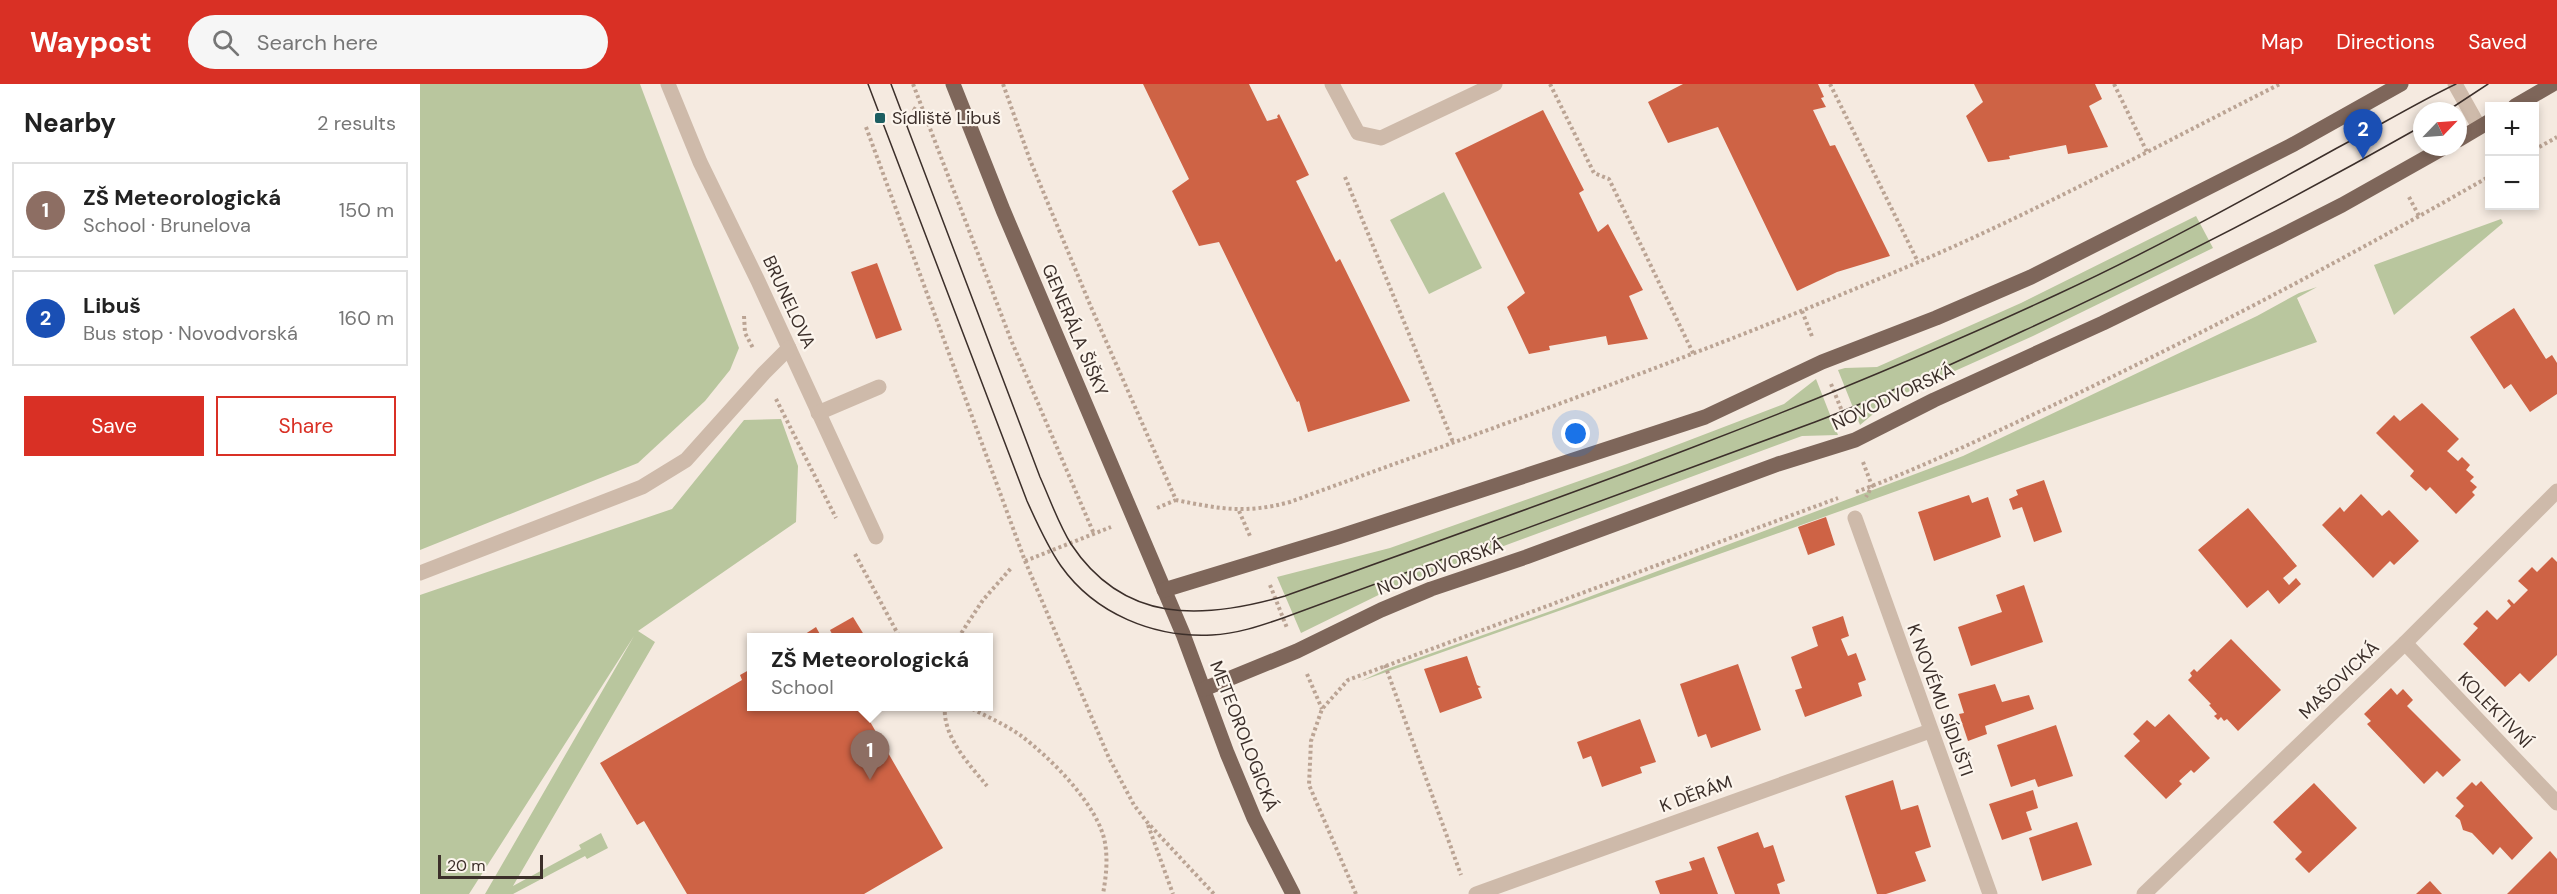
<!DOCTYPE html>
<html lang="en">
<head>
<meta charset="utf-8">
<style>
  :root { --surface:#fff; --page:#f6f6f6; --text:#222; --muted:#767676; --line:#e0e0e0; --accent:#d93025 }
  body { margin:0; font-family:"DM Sans",sans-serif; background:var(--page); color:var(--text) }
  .controls { position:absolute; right:18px; top:18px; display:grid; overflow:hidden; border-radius:0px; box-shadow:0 3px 9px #0003 }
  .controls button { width:54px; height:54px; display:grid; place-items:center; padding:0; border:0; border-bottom:2px solid var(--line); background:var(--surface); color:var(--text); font:30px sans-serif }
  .compass { position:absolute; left:1993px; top:18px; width:54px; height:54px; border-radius:50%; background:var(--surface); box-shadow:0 3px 9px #0003; rotate:65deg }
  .scale { position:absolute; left:18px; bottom:15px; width:105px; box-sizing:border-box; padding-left:6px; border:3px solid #3c2f2a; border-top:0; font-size:16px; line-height:21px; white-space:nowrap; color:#3c2f2a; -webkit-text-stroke:4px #fcf5ed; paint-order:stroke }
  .you { position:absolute; left:1156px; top:350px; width:21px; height:21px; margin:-15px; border:4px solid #fff; border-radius:50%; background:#1a73e8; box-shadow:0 0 0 9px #1a73e833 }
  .badge { display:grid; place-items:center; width:39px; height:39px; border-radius:50%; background:var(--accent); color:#fff; font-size:20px; font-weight:700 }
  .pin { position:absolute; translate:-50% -50px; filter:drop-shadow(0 2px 3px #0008) }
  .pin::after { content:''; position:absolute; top:32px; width:21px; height:18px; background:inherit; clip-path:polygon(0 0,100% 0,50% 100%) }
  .popup { position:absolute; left:327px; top:549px; width:246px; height:78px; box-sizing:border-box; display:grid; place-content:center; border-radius:0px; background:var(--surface); filter:drop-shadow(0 2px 4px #0005); font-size:20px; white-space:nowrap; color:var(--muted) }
  .popup b { font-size:22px; color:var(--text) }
  .popup::after { content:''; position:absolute; left:50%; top:100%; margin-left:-12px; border:12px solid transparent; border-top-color:var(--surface) }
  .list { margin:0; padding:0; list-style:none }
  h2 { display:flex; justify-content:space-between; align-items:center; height:78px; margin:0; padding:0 24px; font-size:26px }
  h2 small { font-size:20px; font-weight:400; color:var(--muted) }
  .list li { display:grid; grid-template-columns:39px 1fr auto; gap:18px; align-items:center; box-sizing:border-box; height:96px; margin:0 12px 12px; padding:0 12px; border:2px solid var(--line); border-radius:0px }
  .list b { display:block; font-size:22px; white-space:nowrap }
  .list p { margin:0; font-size:20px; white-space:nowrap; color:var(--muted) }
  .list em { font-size:20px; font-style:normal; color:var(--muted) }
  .actions { display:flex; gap:12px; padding:18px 24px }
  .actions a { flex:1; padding:14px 0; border:2px solid var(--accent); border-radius:0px; text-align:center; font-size:21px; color:var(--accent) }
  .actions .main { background:var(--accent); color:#fff }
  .icon { flex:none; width:33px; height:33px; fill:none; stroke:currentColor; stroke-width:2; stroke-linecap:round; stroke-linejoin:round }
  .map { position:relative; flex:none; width:2137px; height:810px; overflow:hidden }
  header { display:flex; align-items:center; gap:36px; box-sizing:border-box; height:84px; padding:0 30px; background:var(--accent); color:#fff }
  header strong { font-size:28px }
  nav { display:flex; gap:33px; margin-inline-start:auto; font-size:21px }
  .search { width:420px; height:54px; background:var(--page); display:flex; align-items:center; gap:15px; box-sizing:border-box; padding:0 21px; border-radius:33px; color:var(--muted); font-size:22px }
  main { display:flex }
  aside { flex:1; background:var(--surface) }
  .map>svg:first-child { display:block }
</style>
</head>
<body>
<header>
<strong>Waypost</strong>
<div class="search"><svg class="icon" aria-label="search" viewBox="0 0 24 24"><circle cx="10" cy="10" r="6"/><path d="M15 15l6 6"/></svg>Search here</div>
<nav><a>Map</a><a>Directions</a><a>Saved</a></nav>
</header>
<main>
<aside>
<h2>Nearby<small>2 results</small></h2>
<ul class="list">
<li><span class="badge" style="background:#8d6e63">1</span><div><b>ZŠ Meteorologická</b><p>School · Brunelova</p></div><em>150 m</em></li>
<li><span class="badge" style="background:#1a4fb4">2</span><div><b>Libuš</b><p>Bus stop · Novodvorská</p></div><em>160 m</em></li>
</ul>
<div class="actions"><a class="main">Save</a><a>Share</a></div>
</aside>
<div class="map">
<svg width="2137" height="810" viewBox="0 0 2137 810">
  <rect width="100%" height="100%" fill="#f5eae0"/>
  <!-- green -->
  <g fill="#b9c69e">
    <polygon points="0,0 220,0 319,264 310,286 285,317 218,379 0,466"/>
    <polygon points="1024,108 1062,184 1009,210 970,136"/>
    <polygon points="1776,132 1793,164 1613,252 1470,316 1440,341 1418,286 1425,284 1457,283 1601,219"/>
    <polygon points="2081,135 2083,139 1974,231 1954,181"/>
    <polygon points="1897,203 1877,214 1897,258 941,597 967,585 1142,523 1543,372 1837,232 1879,209"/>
    <polygon points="1396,295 1418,351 1382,352 981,500 881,549 857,493 970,464 1207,380 1364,320"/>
    <polygon points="361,335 378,382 376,438 218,547 235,558 93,802 161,765 159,761 181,749 188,764 167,775 165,772 93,810 65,810 214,552 49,810 0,810 0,511 252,425 324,336"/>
  </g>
  <!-- building -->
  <g fill="#ce6345">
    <polygon points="723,0 829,0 847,37 858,34 857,32 859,30 889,91 876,97 916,178 920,175 990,317 888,348 879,317 877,318 799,158 779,162 752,107 769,95"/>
    <polygon points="1263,0 1398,0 1404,13 1401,14 1406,23 1393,26 1410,62 1415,61 1470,172 1417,188 1377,207 1298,43 1248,59 1228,18"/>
    <polygon points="1554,0 1675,0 1682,15 1669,22 1688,63 1648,70 1646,61 1589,72 1590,75 1568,78 1546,32 1563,18"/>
    <polygon points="1123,26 1164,106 1159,109 1178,148 1188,140 1223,206 1209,212 1228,255 1188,261 1186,252 1129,262 1130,266 1109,270 1087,223 1105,209 1035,69"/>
    <polygon points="457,179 482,246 456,255 431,188"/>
    <polygon points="2094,224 2126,275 2132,271 2137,279 2137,310 2110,328 2091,300 2084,305 2050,253"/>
    <polygon points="2002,319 2039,355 2027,367 2038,377 2042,373 2050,381 2046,386 2054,393 2050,397 2057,403 2052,408 2055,411 2036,430 2010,403 2006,407 1990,392 1994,387 1956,349 1974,331 1980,337"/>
    <polygon points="1624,396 1642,448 1614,458 1602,423 1593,426 1589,415 1598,411 1596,406"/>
    <polygon points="1941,410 1962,432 1969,426 1999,457 1974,481 1970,477 1953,494 1902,441 1920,423 1924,428"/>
    <polygon points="1549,411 1552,419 1568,413 1581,453 1514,477 1498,428"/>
    <polygon points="1828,424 1877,482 1863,494 1869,501 1876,494 1881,500 1859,520 1848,506 1827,524 1778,466"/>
    <polygon points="1406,433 1415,461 1388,471 1378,443"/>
    <polygon points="2132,473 2137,478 2137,571 2109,598 2100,589 2085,603 2043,560 2058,544 2053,540 2067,526 2077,536 2091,522 2087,517 2089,515 2094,520 2108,506 2098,497 2112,483 2117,488"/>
    <polygon points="1604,501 1623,558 1551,582 1538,543 1582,528 1576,511"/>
    <polygon points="1423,532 1429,552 1421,555 1428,572 1436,569 1446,596 1438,599 1442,612 1385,633 1375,606 1382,604 1371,573 1398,562 1392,543"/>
    <polygon points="433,533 446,554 414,554 410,546"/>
    <polygon points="396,543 402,554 379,554"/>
    <polygon points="1811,555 1861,606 1818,647 1807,635 1804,637 1801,633 1798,636 1794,632 1797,630 1789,621 1791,620 1768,596 1772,592 1770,589 1774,585 1777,588"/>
    <polygon points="1047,572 1057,601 1061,603 1058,604 1062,614 1020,629 1004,585"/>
    <polygon points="1318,580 1341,646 1291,664 1286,650 1278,653 1260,600"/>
    <polygon points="329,586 332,622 441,622 523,764 444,810 267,810 224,737 217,741 180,679 322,596 320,591"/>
    <polygon points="1575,600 1582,618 1609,611 1614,625 1565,642 1567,650 1548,657 1539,630 1544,629 1538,610"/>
    <polygon points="1971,604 1977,611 1983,605 1993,616 1987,622 2041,676 2023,693 2017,687 2004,700 1947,640 1951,637 1944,630"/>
    <polygon points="1749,630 1790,674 1774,689 1771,686 1759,697 1762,700 1746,715 1704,672 1720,657 1713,650 1727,636 1735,643"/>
    <polygon points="1220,635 1236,678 1220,683 1222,689 1182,703 1171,672 1163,675 1157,658"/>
    <polygon points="1636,641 1653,692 1618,703 1615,695 1591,703 1577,661"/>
    <polygon points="1473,696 1481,726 1498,721 1511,763 1495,768 1506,797 1466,810 1457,810 1425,712"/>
    <polygon points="2061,697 2113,754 2092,776 2080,763 2073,771 2052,749 2043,746 2040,736 2035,732 2044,722 2036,714 2052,698 2056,702"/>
    <polygon points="1894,699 1937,744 1889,789 1875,775 1882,768 1853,738"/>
    <polygon points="1613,706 1618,724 1606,728 1612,746 1582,756 1569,720"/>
    <polygon points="1657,738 1672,781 1622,797 1609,754"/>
    <polygon points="1338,748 1344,764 1353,761 1365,797 1357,800 1360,810 1315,810 1297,763"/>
    <polygon points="2130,767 2137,775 2137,810 2087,810"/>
    <polygon points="1284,773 1298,810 1240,810 1235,797 1272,786 1269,778"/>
    <polygon points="2010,797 2022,810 1996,810"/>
  </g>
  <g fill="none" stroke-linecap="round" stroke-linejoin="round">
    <!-- path -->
    <g stroke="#bba494" stroke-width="4" stroke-dasharray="3 3" stroke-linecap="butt">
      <polyline points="493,0 591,256 674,450"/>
      <path d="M583,0L610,76L671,223L756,416C800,425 825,430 870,418C1080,341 1290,268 1496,179C1620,126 1739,61 1860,0"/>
      <polyline points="1130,0 1174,89 1189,95 1274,271"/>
      <polyline points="1410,0 1498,178"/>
      <polyline points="1694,0 1727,68"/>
      <polyline points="493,24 505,31"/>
      <polyline points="446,43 605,477 689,674 714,721 727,738 794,810"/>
      <polyline points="2114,66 2137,53"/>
      <polyline points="925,93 1033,358"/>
      <polyline points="1989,113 1999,132"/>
      <polyline points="1382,227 1393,255"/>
      <polyline points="324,232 325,249 333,264"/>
      <polyline points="1411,300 1424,332"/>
      <polyline points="356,315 416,434"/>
      <polyline points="1443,378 1452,402 1446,413"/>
      <path d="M1436,408C1506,382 1573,349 1640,318C1786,248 1929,173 2070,92"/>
      <polyline points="737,424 756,416"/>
      <polyline points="819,427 830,452"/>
      <polyline points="435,470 480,554"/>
      <polyline points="605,477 691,443"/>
      <polyline points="850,501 867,544"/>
      <polyline points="538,554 563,516 592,483"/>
      <polyline points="965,581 1041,791"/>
      <polyline points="887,590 902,625"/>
      <path d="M525,622C522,652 549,680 567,702"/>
      <path d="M547,622C565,632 583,639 600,651C630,673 679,722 685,759C688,776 686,793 683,810"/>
      <polyline points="728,741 753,810"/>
      <polyline points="936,810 889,701 891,657 902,625 928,596 1418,414"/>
    </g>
    <!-- minor -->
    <g stroke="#cebaaa" stroke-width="15">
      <polyline points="248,0 280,78 338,197 456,453"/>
      <polyline points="912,0 938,49 961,54 1075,0"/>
      <polyline points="2035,0 2059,43"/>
      <polyline points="398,329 459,303"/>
      <polyline points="1435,434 1570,810"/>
      <polyline points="0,489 222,403 266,376 344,289 369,264"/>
      <polyline points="1985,559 2137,719"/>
      <polyline points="1056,810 1510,647"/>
      <polyline points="1724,810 1985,559 2137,407"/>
    </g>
    <!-- major -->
    <g stroke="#7e665a" stroke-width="15">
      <polyline points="533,0 583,126 763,550 807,669 834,734 873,810"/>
      <polyline points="2095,22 2133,0"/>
      <polyline points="2038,56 2070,37"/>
      <polyline points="744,506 918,453 1285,333 1402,278 1516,234 1611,193 1874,60 1981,0"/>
      <polyline points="784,605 877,567 961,526 1011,505 1106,473 1358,380 1435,356 1514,316 1683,239 1859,153 1922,121 2025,63"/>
    </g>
    <!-- tram -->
    <g stroke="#3c2f2a" stroke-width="1.5">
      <path d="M448,0L607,417C617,439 627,462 641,482C675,530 734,554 792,551C816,550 840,542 863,534L1395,338C1466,311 1535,279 1603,247C1739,185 1872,116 2002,42"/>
      <path d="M471,0L620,393C630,415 638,439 651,460C704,540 782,536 865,512C1126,419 1387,327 1638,210C1733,166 1825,115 1917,64C1957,43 1996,19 2036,0"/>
      <polyline points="2027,27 2068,0"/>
    </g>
  </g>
  <!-- markers -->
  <rect fill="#1c5e61" stroke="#fcf5ed" stroke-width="2" x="454" y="28" width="12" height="12" rx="3"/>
  <g text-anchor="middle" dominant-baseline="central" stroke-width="4.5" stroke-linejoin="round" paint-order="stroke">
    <!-- poi labels -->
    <g font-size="18" fill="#3c2f2a" stroke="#fcf5ed" text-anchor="start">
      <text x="472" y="34">Sídliště Libuš</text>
    </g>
    <!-- street labels -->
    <g font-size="18" fill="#3c2f2a" stroke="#fcf5ed">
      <text transform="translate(369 218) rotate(65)">BRUNELOVA</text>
      <text transform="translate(655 246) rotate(67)">GENERÁLA ŠIŠKY</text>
      <text transform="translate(1473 313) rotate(-25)">NOVODVORSKÁ</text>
      <text transform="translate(1020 483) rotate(-20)">NOVODVORSKÁ</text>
      <text transform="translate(1919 596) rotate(-44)">MAŠOVICKÁ</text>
      <text transform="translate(1520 616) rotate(70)">K NOVÉMU SÍDLIŠTI</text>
      <text transform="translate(2075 626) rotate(46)">KOLEKTIVNÍ</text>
      <text transform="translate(824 652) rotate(69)">METEOROLOGICKÁ</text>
      <text transform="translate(1276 710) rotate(-20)">K DĚRÁM</text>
    </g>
  </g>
</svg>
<div class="controls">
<button>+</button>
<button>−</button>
</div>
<svg class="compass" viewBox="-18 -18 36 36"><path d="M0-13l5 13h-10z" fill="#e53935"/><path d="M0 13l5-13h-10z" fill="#767676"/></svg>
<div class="scale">20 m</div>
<div class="you"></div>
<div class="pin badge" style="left:450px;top:696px;background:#8d6e63">1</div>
<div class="popup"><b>ZŠ Meteorologická</b>School</div>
<div class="pin badge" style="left:1943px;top:75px;background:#1a4fb4">2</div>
</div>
</main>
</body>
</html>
